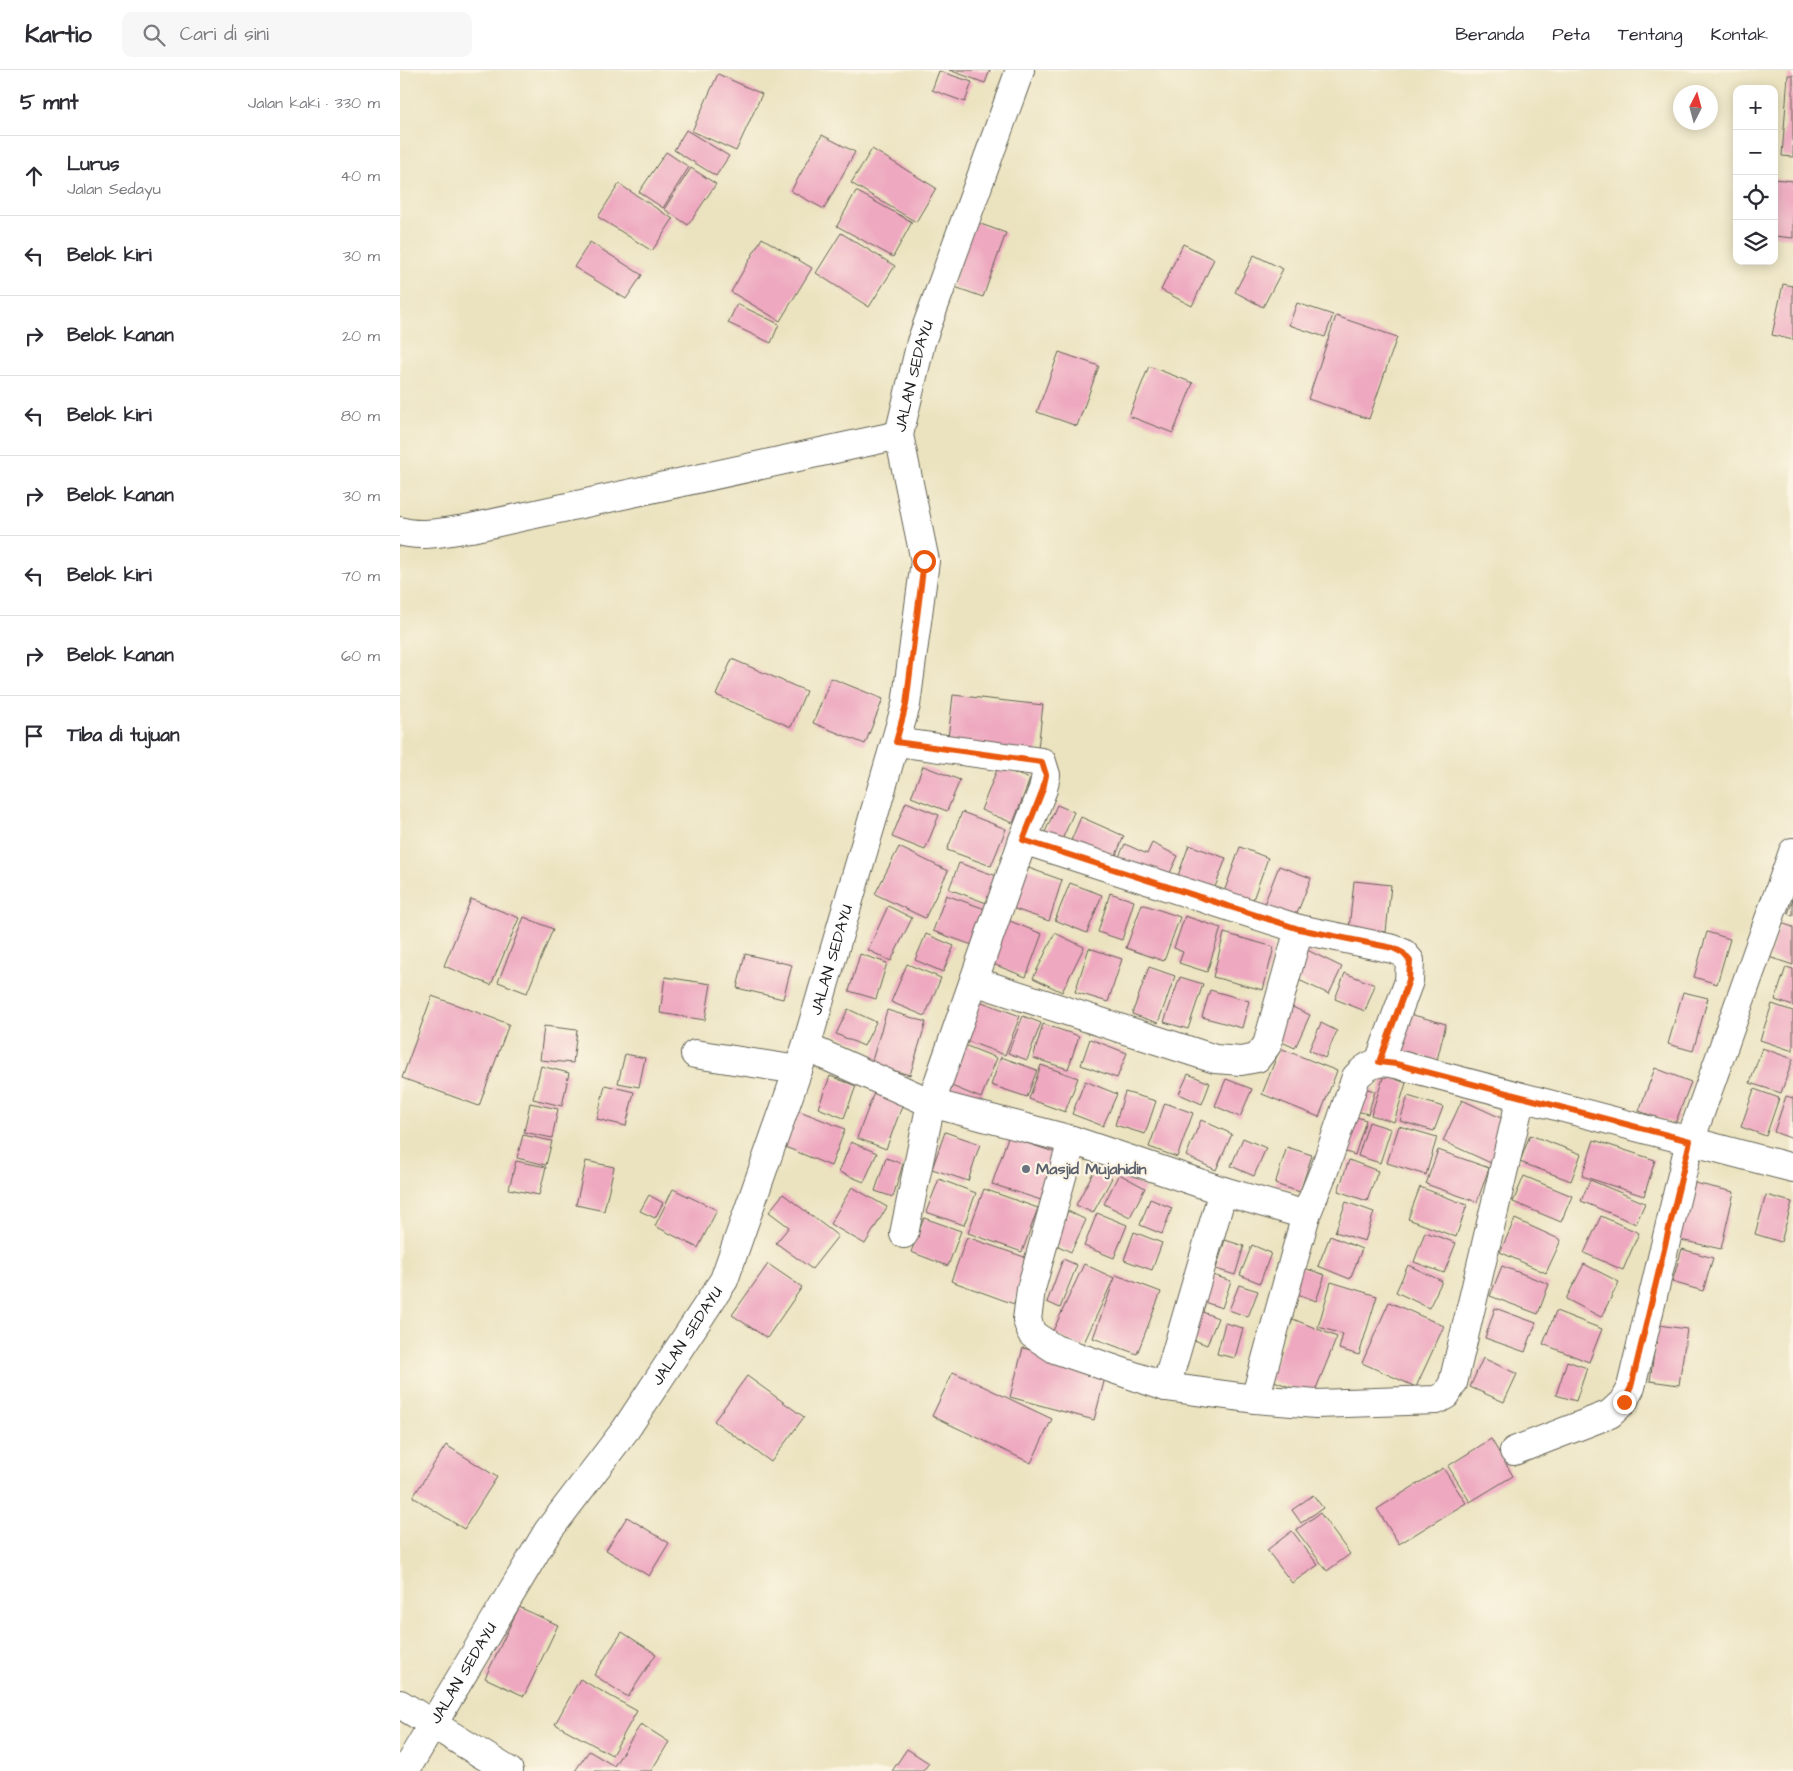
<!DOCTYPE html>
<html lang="id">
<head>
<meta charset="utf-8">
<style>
  :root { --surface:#fff; --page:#f7f7f7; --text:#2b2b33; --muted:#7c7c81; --line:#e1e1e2 }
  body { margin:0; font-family:"Architects Daughter",sans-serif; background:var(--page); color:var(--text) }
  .controls { position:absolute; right:15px; top:15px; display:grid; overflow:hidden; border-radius:10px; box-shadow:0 2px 12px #0003 }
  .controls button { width:45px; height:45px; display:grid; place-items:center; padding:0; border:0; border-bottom:1px solid var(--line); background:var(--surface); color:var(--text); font:25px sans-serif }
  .compass { position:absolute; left:1273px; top:15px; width:45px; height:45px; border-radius:50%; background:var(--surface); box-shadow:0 2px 12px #0003; rotate:6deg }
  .stop { position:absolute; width:15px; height:15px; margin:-11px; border:4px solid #ea580c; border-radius:50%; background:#fff }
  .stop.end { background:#ea580c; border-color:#fff; box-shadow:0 1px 5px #0008 }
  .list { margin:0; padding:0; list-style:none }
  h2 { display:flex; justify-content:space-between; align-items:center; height:65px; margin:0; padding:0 20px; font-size:21px }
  h2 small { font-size:16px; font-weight:400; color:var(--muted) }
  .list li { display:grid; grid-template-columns:32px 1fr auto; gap:15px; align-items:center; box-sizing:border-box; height:80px; padding:0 20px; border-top:1px solid var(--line) }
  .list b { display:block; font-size:19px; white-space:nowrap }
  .list p { margin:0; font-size:16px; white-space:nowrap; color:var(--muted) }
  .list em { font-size:16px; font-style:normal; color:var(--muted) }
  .icon { flex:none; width:28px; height:28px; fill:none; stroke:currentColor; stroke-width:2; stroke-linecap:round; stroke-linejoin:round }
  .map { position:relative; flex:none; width:1393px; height:1701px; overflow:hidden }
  header { display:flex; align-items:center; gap:30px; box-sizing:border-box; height:70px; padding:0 25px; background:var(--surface); border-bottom:1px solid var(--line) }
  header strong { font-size:24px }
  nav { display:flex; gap:28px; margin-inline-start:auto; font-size:18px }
  .search { width:350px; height:45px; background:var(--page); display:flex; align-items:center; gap:12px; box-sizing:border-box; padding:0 18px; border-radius:10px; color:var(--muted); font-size:19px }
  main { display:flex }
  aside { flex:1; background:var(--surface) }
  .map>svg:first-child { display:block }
</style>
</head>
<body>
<header>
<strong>Kartio</strong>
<div class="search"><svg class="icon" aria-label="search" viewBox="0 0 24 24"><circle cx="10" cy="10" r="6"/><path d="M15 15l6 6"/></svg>Cari di sini</div>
<nav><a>Beranda</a><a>Peta</a><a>Tentang</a><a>Kontak</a></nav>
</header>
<main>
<aside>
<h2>5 mnt<small>Jalan kaki · 330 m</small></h2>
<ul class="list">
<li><svg class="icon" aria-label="ahead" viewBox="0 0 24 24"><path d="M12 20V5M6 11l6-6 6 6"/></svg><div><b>Lurus</b><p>Jalan Sedayu</p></div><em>40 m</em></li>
<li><svg class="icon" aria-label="left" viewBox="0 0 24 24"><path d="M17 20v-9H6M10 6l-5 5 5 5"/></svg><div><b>Belok kiri</b></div><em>30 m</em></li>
<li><svg class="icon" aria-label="right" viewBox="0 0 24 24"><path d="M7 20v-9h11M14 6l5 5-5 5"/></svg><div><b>Belok kanan</b></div><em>20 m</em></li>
<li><svg class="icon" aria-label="left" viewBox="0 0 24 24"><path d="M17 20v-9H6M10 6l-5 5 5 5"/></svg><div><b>Belok kiri</b></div><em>80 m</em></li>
<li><svg class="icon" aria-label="right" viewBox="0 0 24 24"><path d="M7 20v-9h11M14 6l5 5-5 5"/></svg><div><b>Belok kanan</b></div><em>30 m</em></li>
<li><svg class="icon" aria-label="left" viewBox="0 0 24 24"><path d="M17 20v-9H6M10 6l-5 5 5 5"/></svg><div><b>Belok kiri</b></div><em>70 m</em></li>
<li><svg class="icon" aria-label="right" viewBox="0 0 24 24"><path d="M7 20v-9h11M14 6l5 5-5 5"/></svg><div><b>Belok kanan</b></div><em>60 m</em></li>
<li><svg class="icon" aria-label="arrive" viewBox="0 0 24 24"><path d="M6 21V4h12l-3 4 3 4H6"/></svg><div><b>Tiba di tujuan</b></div></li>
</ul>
</aside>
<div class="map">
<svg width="1393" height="1701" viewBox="0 0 1393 1701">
  <rect width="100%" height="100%" fill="#fcf5e5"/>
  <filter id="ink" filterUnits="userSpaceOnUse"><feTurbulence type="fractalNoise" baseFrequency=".02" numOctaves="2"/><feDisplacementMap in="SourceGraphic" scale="10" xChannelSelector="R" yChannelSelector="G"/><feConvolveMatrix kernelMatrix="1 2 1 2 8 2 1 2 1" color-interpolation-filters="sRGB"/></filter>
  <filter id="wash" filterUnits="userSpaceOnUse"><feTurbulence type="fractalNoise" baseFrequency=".0096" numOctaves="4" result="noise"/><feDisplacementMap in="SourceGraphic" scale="20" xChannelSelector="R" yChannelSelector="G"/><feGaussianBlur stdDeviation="1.12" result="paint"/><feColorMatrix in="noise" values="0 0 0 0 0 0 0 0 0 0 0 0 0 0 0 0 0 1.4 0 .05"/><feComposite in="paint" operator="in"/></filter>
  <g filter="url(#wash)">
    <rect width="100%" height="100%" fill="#ebe3c0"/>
    <g id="blocks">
      <!-- building -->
      <g fill="#eea8c0">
        <polygon points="549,0 590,0 585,13"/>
        <polygon points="539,1 572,12 565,32 532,20"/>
        <polygon points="318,4 362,24 336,81 292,61"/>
        <polygon points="1388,5 1393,5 1393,87 1382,86"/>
        <polygon points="286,60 329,86 316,106 274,80"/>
        <polygon points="422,65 455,82 424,139 391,121"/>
        <polygon points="472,79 536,118 516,152 451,113"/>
        <polygon points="266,82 289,97 263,138 239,122"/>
        <polygon points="291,98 316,114 288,155 264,139"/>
        <polygon points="1374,109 1393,111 1393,168 1374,166"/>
        <polygon points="219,114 273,149 252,181 198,147"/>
        <polygon points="456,121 512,152 493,187 437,156"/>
        <polygon points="575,152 606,163 583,227 552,216"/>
        <polygon points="441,163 495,196 469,237 416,203"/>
        <polygon points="362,168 412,198 380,251 331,222"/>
        <polygon points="190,172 242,205 226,229 174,197"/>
        <polygon points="783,174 814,189 792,236 761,220"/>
        <polygon points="854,185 883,199 863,237 835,222"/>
        <polygon points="1383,214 1393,216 1393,270 1372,265"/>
        <polygon points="897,233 933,245 925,267 889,255"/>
        <polygon points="337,234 379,254 371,273 328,253"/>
        <polygon points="936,246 997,267 969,349 908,329"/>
        <polygon points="659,282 699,296 677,356 637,342"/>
        <polygon points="749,296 793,313 773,363 729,346"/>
        <polygon points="332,589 406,621 391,657 316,625"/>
        <polygon points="431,608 483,629 465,674 413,653"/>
        <polygon points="553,625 643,635 637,687 547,677"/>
        <polygon points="523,696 560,710 547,741 511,727"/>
        <polygon points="598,697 630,709 613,753 581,740"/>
        <polygon points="506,732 539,745 525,780 492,767"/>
        <polygon points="657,735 674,742 659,777 642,769"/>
        <polygon points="562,742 606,759 591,796 547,780"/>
        <polygon points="681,747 724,766 713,792 670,773"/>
        <polygon points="752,773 778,786 768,807 716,793 725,774 747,784"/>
        <polygon points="789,775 826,788 812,825 776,811"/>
        <polygon points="499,777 548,801 525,848 475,824"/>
        <polygon points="840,777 868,788 851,835 823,825"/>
        <polygon points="559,793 600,807 589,834 549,819"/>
        <polygon points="623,796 662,810 649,851 609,837"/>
        <polygon points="879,796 911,808 895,849 863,837"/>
        <polygon points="954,811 991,815 986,862 949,859"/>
        <polygon points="670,813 702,825 687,863 655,850"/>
        <polygon points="710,823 734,831 722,870 698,862"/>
        <polygon points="546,825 588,840 575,876 533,861"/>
        <polygon points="71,829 119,848 91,915 44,896"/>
        <polygon points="1393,829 1393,846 1388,844"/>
        <polygon points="742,834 780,847 764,891 726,878"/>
        <polygon points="488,836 512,848 491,891 468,880"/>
        <polygon points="785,846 821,858 807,902 779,893 783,882 774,878"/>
        <polygon points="124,847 153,859 127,923 98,912"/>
        <polygon points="605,849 642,864 626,907 588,892"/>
        <polygon points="1381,853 1393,857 1393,895 1369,887"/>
        <polygon points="1307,862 1330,869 1317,914 1294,907"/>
        <polygon points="655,863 684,877 662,922 633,908"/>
        <polygon points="824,863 874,877 863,920 813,907"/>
        <polygon points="526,864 554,876 543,902 515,890"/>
        <polygon points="689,878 722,889 708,932 675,922"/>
        <polygon points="905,879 942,897 929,924 892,907"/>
        <polygon points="345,884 392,895 383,929 337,918"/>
        <polygon points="460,884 487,893 476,929 449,921"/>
        <polygon points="507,894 541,908 525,946 491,932"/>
        <polygon points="749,897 775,906 758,953 732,944"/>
        <polygon points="1386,897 1393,899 1393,936 1375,930"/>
        <polygon points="945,903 975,915 965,941 935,929"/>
        <polygon points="265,907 311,914 305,950 260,943"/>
        <polygon points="780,907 803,914 788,959 764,952"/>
        <polygon points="810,920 849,931 842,958 802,947"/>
        <polygon points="1283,922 1308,928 1293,981 1268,974"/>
        <polygon points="32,926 109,954 79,1036 2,1008"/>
        <polygon points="574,929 620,946 605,985 559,968"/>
        <polygon points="1372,934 1393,941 1393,981 1360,970"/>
        <polygon points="890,936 910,945 895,978 875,969"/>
        <polygon points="448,939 476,952 464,976 436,964"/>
        <polygon points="487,940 526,952 510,1005 471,994"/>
        <polygon points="1002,942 1046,954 1037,990 992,978"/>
        <polygon points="623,946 641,953 627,990 608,983"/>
        <polygon points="921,953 937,961 925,988 909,980"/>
        <polygon points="643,954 679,966 668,999 633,988"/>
        <polygon points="144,956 177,960 173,993 140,990"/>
        <polygon points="690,969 727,983 717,1008 681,995"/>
        <polygon points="559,973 597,988 581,1028 544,1013"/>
        <polygon points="880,978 937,1001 919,1047 862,1024"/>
        <polygon points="1362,978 1393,989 1381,1023 1350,1013"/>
        <polygon points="225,984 245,988 239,1017 218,1013"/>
        <polygon points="601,987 637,1000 627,1027 591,1015"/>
        <polygon points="641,995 678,1008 665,1042 629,1029"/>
        <polygon points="141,996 169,1003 162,1036 133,1029"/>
        <polygon points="1255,998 1291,1012 1275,1054 1239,1041"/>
        <polygon points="788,1004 810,1013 802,1034 779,1024"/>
        <polygon points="984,1005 1006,1013 994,1052 971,1045"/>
        <polygon points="430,1006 456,1016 444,1048 418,1038"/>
        <polygon points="826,1009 852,1019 840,1047 815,1036"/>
        <polygon points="685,1011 717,1024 703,1056 672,1044"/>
        <polygon points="205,1015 234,1022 226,1056 197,1049"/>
        <polygon points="956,1016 975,1021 968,1044 949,1039"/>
        <polygon points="1354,1019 1379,1028 1366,1066 1341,1057"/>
        <polygon points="475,1020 504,1031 486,1079 457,1068"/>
        <polygon points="725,1022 756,1031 745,1064 715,1055"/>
        <polygon points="1008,1026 1043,1037 1034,1061 1000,1051"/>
        <polygon points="1386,1026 1393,1028 1393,1069 1374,1062"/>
        <polygon points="1062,1030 1112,1053 1093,1094 1043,1071"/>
        <polygon points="130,1033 158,1039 152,1068 124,1062"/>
        <polygon points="765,1033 793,1043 777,1087 749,1077"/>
        <polygon points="392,1038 445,1059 431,1096 378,1074"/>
        <polygon points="947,1044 966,1050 955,1085 936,1079"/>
        <polygon points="801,1050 832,1064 816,1100 786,1086"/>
        <polygon points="969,1052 991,1059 980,1093 958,1086"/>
        <polygon points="999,1056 1037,1067 1026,1105 987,1093"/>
        <polygon points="545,1062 580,1074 568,1111 532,1099"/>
        <polygon points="123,1065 152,1071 146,1095 117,1088"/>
        <polygon points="1130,1065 1181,1084 1171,1111 1120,1092"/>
        <polygon points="608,1067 660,1084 644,1131 592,1114"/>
        <polygon points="843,1068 866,1078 854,1106 831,1096"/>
        <polygon points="1194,1070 1255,1090 1244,1126 1182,1106"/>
        <polygon points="451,1072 477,1083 464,1112 439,1102"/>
        <polygon points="887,1077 912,1085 900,1122 875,1114"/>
        <polygon points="1038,1080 1089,1098 1077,1132 1026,1114"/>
        <polygon points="486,1088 503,1094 493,1127 475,1121"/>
        <polygon points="949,1090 978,1101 967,1131 938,1121"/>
        <polygon points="116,1091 146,1097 139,1125 109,1119"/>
        <polygon points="186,1091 214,1097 204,1141 176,1135"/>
        <polygon points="695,1099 712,1108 693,1143 676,1135"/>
        <polygon points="719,1104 745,1118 730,1147 704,1134"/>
        <polygon points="1124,1106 1172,1126 1161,1152 1113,1132"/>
        <polygon points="539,1109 576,1123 564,1155 526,1142"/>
        <polygon points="1190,1110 1245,1133 1236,1154 1181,1131"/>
        <polygon points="1290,1112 1334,1122 1321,1179 1276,1169"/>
        <polygon points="452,1117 487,1137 465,1174 430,1154"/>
        <polygon points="1020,1117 1067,1135 1056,1167 1008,1149"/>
        <polygon points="273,1119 317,1140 298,1178 255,1156"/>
        <polygon points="584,1119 638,1138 622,1182 568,1163"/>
        <polygon points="383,1124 438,1166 412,1199 376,1173 389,1157 369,1142"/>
        <polygon points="249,1125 263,1133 255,1148 240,1141"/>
        <polygon points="1366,1125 1392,1132 1381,1172 1355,1164"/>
        <polygon points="750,1129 772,1138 762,1164 740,1155"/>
        <polygon points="946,1132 974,1142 965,1171 935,1162"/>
        <polygon points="668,1141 686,1150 671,1182 652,1173"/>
        <polygon points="697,1143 727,1155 714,1188 684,1176"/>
        <polygon points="1201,1146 1239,1163 1223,1200 1184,1183"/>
        <polygon points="524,1148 561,1161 548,1196 511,1182"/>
        <polygon points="1115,1149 1161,1170 1146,1203 1100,1182"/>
        <polygon points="734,1162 762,1173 752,1200 724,1190"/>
        <polygon points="1025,1162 1056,1173 1044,1203 1014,1192"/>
        <polygon points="930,1166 962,1179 950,1209 918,1196"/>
        <polygon points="567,1167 630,1189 614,1234 551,1211"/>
        <polygon points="825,1170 844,1176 835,1205 816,1199"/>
        <polygon points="852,1175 871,1183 860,1213 840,1205"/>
        <polygon points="1282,1179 1313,1188 1303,1221 1272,1212"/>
        <polygon points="663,1189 677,1195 660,1238 647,1232"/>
        <polygon points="368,1194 402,1217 367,1268 332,1245"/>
        <polygon points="684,1194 714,1208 682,1277 652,1263"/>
        <polygon points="1184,1194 1219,1212 1201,1247 1166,1229"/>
        <polygon points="1008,1195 1042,1211 1029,1238 996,1222"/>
        <polygon points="898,1196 925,1205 916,1231 890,1221"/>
        <polygon points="1102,1196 1149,1214 1138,1244 1090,1226"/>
        <polygon points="716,1205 761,1222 737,1284 693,1268"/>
        <polygon points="813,1205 831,1211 822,1238 804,1232"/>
        <polygon points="931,1212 977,1226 959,1285 939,1279 943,1264 918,1257"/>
        <polygon points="839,1215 858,1221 848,1247 829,1240"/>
        <polygon points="989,1232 1044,1256 1016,1317 962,1293"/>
        <polygon points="1095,1238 1136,1253 1125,1282 1085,1268"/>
        <polygon points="800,1241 818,1248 807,1275 789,1268"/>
        <polygon points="1156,1241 1202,1259 1189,1292 1143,1274"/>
        <polygon points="893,1249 937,1267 913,1326 869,1309"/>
        <polygon points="825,1253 843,1258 835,1288 817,1284"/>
        <polygon points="1258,1255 1287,1259 1279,1315 1250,1311"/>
        <polygon points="623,1278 707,1300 694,1350 610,1327"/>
        <polygon points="1083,1288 1117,1304 1104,1332 1070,1317"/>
        <polygon points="1167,1291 1187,1298 1176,1331 1156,1325"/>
        <polygon points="553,1302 652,1349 631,1393 532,1346"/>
        <polygon points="347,1306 404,1347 371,1392 314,1351"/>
        <polygon points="1091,1369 1113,1406 1070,1432 1048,1396"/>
        <polygon points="46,1375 97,1407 64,1459 13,1427"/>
        <polygon points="1043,1398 1066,1433 999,1474 977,1439"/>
        <polygon points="913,1425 923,1438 901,1453 892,1440"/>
        <polygon points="920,1443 950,1484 927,1501 896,1460"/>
        <polygon points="227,1447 269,1473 249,1506 206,1480"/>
        <polygon points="892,1461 918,1495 892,1513 867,1480"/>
        <polygon points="119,1537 158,1555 124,1626 85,1608"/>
        <polygon points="222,1562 256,1584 228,1627 194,1605"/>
        <polygon points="180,1609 237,1641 212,1685 155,1654"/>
        <polygon points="241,1654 269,1672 251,1701 175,1701 189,1681 214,1696"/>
        <polygon points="507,1679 529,1693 523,1701 492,1701"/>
      </g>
    </g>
  </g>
  <g filter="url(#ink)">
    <use href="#blocks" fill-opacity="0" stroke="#646255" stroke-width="1"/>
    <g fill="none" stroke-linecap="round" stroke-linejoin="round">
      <!-- minor casing -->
      <g stroke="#646255" stroke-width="30">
        <g id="minor">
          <path d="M0,461C21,468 49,461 71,458L499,365"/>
          <polyline points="496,672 642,692 646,705 643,719 623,770 531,1033 504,1164"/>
          <polyline points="899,859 993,879 1003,883 1010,891 1009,911 979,992"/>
          <polyline points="574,911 815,989 841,991 857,988 867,975 899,859 623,770"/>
          <polyline points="406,977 531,1033 672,1070 823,1121 906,1145"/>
          <polyline points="295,984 398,1000"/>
          <polyline points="672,1070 631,1219 627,1250 632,1264 655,1279 766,1317 855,1329 916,1334 1037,1330 1046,1325 1053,1313 1121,1027"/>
          <polyline points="766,1317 823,1121"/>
          <path d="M855,1329L906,1145L925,1098L956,1007C968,994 978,990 996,994L1393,1098"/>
          <polyline points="1114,1381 1210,1344 1223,1332 1231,1317 1290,1071 1393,782"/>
          <polyline points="0,1634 109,1701"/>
          <path id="s1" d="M5,1701L148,1461L226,1359L324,1210L406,977L506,635L525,491L499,365L521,272L620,0"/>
        </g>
      </g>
      <!-- minor -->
      <use href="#minor" stroke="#fff" stroke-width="28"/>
    </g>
  </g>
  <g fill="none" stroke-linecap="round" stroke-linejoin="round" filter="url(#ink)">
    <!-- route -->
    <polyline stroke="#ea580c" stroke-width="6" points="524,491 506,635 496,672 642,692 646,705 643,719 623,770 899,859 993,878 1003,883 1010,891 1009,910 979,992 996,994 1290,1071 1231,1317 1224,1332"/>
  </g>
  <!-- markers -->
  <circle fill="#6b7280" stroke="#fcf5e5" stroke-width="2" cx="626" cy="1099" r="5"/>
  <g text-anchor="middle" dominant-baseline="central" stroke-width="4.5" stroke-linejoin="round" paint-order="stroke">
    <!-- street labels -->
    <g font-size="16" fill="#1c1c1c" stroke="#fcf5e5">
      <text stroke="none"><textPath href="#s1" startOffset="1524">JALAN SEDAYU</textPath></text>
      <text stroke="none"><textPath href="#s1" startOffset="924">JALAN SEDAYU</textPath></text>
      <text stroke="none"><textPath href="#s1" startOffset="519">JALAN SEDAYU</textPath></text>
      <text stroke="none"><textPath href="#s1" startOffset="114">JALAN SEDAYU</textPath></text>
    </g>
    <!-- worship labels -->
    <g font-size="16" font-weight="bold" fill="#5b616d" stroke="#fcf5e5" text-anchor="start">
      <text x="636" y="1099">Masjid Mujahidin</text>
    </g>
  </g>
</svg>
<div class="controls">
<button>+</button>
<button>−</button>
<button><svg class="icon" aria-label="locate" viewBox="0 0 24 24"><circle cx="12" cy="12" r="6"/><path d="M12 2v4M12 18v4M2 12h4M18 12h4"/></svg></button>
<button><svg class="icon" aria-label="layers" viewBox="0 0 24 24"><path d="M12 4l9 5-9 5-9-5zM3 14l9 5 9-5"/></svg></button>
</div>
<svg class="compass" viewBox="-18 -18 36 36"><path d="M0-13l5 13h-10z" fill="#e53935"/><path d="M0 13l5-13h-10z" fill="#7c7c81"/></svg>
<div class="stop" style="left:524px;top:491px"></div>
<div class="stop end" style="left:1224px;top:1332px"></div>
</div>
</main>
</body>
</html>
